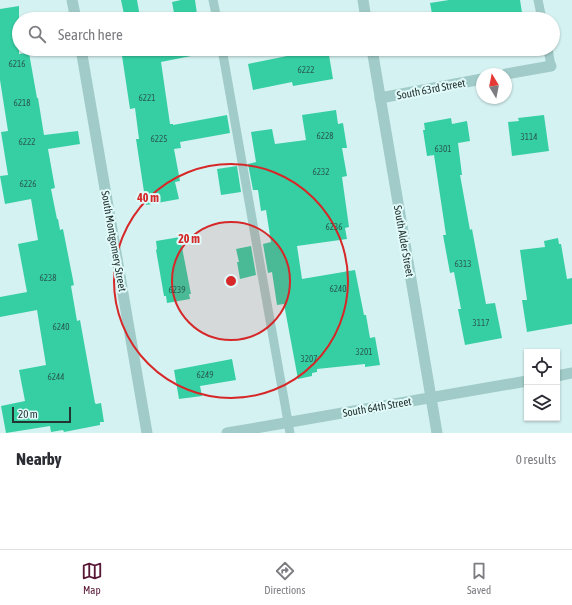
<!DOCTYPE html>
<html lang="en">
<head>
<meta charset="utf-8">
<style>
  :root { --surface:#fff; --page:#f2f2f3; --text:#2b2b33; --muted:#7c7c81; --line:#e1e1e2; --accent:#581735 }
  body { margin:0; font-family:"Asap Condensed",sans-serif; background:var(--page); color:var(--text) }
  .controls { position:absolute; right:12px; bottom:12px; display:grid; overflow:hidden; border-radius:0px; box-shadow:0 1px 3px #0004 }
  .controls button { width:36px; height:36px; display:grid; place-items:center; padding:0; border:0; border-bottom:1px solid var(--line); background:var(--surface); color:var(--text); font:20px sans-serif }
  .compass { position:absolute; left:476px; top:68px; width:36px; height:36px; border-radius:50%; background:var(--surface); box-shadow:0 1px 3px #0004; rotate:350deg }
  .scale { position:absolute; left:12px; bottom:10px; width:59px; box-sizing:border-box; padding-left:4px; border:2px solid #243431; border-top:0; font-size:11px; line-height:14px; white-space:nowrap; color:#243431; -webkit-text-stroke:3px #e1fafa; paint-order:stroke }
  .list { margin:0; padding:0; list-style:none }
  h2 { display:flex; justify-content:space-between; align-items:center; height:52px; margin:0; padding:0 16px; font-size:17px }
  h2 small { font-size:13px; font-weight:400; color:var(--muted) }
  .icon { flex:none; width:22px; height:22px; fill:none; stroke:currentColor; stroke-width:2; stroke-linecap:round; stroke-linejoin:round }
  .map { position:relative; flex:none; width:572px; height:433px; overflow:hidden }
  .search { position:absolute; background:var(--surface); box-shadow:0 1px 3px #0004; left:12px; right:12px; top:12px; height:44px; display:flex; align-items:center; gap:10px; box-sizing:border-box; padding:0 14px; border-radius:22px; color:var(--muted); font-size:15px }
  .sheet { height:116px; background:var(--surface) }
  nav { display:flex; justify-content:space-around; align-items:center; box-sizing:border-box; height:56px; border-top:1px solid var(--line); background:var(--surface); font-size:11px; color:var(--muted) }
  nav a { display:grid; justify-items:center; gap:2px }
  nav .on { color:var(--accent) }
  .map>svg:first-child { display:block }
</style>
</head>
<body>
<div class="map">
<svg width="572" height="433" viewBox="0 0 572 433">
  <rect width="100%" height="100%" fill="#d5f2f2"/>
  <!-- building -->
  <g fill="#36cfa4">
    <polygon points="121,0 137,0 140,17 125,19"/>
    <polygon points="181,0 195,0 197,14 175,18 172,2"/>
    <polygon points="449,0 520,0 523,19 433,19 430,3"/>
    <polygon points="19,6 19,54 29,53 37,98 38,98 44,135 78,131 80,144 48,149 55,188 51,189 57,219 58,219 60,230 63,229 74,285 71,286 77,321 80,320 95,403 96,404 101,403 104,422 100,422 100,425 64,432 63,430 51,432 50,426 6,433 1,406 25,401 19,370 46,365 37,310 0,317 0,297 27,292 18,244 38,240 31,199 5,204 0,176 8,175 1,132 8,131 0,80 0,9"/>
    <polygon points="121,49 190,49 191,56 161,62 170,124 173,124 173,125 227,115 230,133 180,142 181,148 174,149 180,181 175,182 179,199 146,205 136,139 139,139 135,108 130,109"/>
    <polygon points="312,49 328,49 333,79 293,86 292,82 253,90 248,64 287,56 287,54"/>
    <polygon points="336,110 338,124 343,123 347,148 342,148 347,176 342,177 349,227 345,228 347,239 297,246 302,279 355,270 364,315 366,315 370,338 375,337 380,365 365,367 365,364 317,369 317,372 312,373 312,376 298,379 284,304 277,305 272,272 268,273 263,244 271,242 266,210 261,211 258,190 253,190 248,164 256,162 251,132 272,129 275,144 306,140 302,115"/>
    <polygon points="544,115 549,151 512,156 508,122 519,121 518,118"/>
    <polygon points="451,118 452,124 467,121 470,141 458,143 462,175 460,175 470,230 472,229 486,304 495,303 502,338 465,345 458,309 461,309 454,272 450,273 443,235 446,235 434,155 427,156 423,130 425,130 424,123"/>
    <polygon points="237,166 241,192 221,195 217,169"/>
    <polygon points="180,237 191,294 189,294 190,299 167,303 166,296 164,296 156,250 157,249 156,241"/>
    <polygon points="558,238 559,244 561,244 567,279 572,278 572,324 527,332 522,300 527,300 520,250 545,247 544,241"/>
    <polygon points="251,246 256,275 240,279 237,262 239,262 236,249"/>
    <polygon points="232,359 236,380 200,386 202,396 179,399 174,370"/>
  </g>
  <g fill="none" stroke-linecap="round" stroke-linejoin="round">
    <!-- service -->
    <g stroke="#a1cbc8" stroke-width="9">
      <polyline points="213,0 217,19"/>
      <polyline points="538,0 542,19"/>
      <polyline points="222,49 290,433"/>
      <polyline points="548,49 551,66"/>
    </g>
    <!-- minor -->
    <g stroke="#a1cbc8" stroke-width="11">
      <polyline points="72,0 76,19"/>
      <polyline points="363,0 366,19"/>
      <polyline points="81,49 147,433"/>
      <polyline points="372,49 437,433"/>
      <polyline points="506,74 551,66"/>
      <polyline points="380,98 482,79"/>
      <polyline points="557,376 572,373"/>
      <polyline points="227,433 527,381"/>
    </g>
  </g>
  <!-- distance rings -->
  <circle cx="231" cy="281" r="59" fill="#d62828" fill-opacity=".12"/>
  <g fill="none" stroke="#d62828" stroke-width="2">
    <circle cx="231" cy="281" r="59"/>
    <circle cx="231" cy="281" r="117"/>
  </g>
  <g text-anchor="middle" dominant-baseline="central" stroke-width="4" stroke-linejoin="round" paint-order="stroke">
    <!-- number labels -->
    <g font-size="9" fill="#285b4e">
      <text x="17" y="64">6216</text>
      <text x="306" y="70">6222</text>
      <text x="147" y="98">6221</text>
      <text x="22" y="103">6218</text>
      <text x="325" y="136">6228</text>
      <text x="529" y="137">3114</text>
      <text x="159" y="139">6225</text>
      <text x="27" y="142">6222</text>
      <text x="443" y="149">6301</text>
      <text x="321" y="172">6232</text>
      <text x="28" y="184">6226</text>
      <text x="334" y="227">6236</text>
      <text x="463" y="264">6313</text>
      <text x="48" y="278">6238</text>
      <text x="338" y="289">6240</text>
      <text x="177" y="290">6239</text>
      <text x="481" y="323">3117</text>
      <text x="61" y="327">6240</text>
      <text x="364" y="352">3201</text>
      <text x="309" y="359">3207</text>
      <text x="205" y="375">6249</text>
      <text x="56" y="377">6244</text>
    </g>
    <!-- street labels -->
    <g font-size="11" fill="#243431" stroke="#e1fafa">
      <text transform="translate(431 89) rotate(-11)">South 63rd Street</text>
      <text transform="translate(114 241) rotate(80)">South Montgomery Street</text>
      <text transform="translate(404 241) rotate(80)">South Alder Street</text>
      <text transform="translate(377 407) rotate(-10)">South 64th Street</text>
    </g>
  </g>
  <circle cx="231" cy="281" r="6" fill="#d62828" stroke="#e1fafa" stroke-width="2"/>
  <g font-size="12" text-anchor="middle" font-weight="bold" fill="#d62828" stroke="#e1fafa" stroke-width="4" stroke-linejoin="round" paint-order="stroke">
    <text x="148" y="202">40 m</text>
    <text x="189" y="243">20 m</text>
  </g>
</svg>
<div class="controls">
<button><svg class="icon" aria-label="locate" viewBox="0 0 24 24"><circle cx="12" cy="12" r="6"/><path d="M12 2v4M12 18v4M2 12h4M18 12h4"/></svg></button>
<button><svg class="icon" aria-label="layers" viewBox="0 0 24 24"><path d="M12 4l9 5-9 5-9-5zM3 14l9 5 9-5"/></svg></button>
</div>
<svg class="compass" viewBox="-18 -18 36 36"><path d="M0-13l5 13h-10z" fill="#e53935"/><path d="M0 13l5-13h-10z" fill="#7c7c81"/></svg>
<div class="scale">20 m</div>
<div class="search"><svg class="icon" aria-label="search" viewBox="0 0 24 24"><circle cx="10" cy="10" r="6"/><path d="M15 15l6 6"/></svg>Search here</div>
</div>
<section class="sheet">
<h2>Nearby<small>0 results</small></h2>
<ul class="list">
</ul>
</section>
<nav>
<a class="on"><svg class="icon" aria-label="map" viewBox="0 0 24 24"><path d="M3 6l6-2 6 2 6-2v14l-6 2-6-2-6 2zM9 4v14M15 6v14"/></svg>Map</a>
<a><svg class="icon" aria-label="directions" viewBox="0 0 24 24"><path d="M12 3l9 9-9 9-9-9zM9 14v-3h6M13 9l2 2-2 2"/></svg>Directions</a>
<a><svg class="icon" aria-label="saved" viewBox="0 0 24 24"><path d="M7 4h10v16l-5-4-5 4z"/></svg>Saved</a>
</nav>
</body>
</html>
